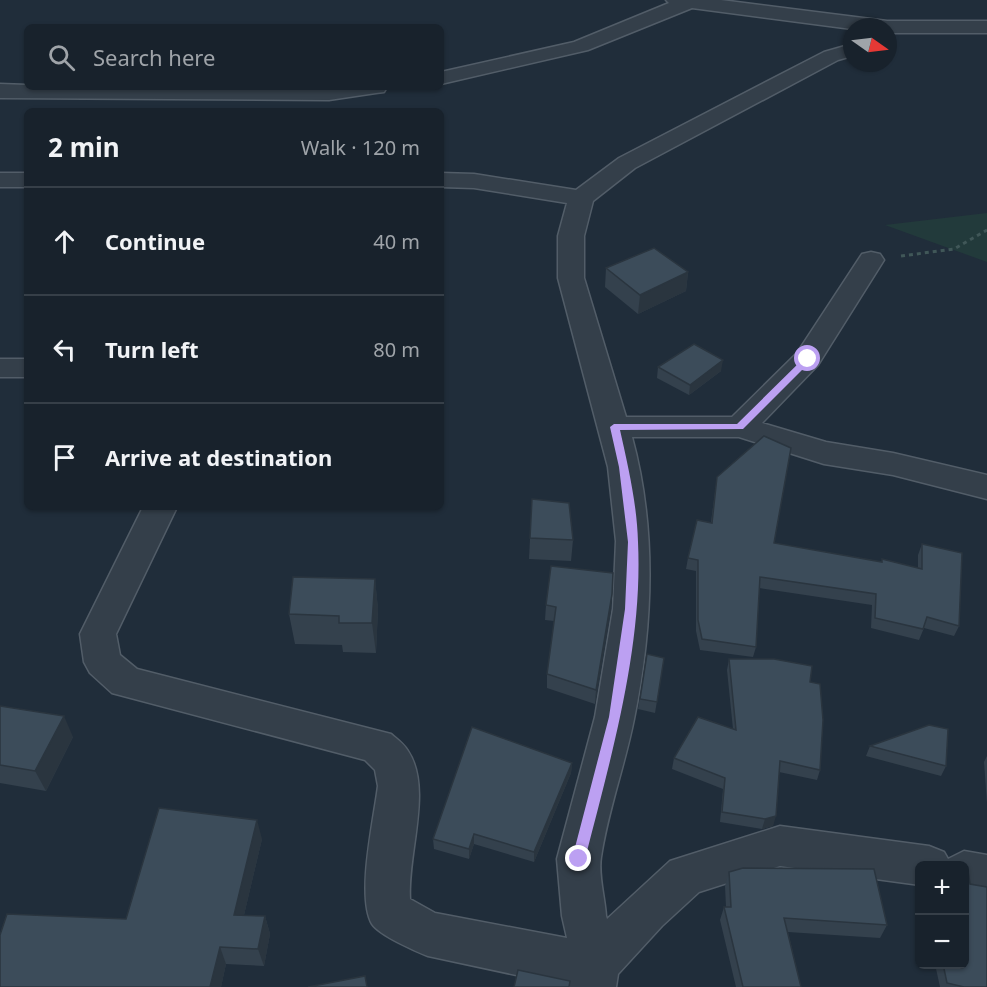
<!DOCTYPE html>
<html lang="en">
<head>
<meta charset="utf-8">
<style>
  :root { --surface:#18222c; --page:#252f38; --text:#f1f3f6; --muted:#9fa4a9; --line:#363f48 }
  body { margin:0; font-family:"Noto Sans",sans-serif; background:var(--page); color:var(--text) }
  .controls { position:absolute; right:18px; bottom:18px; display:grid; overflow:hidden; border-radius:9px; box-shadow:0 2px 4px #0004 }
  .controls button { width:54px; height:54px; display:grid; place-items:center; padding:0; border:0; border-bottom:2px solid var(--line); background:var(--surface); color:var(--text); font:30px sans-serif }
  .compass { position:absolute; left:843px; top:18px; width:54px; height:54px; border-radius:50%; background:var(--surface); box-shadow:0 2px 4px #0004; rotate:104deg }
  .stop { position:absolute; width:18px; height:18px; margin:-14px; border:4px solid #bca0f2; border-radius:50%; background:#fff }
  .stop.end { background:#bca0f2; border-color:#fff; box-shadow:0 2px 6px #0008 }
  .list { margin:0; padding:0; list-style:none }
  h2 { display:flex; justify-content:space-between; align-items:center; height:78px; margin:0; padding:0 24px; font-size:26px }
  h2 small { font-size:20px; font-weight:400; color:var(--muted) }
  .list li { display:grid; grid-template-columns:39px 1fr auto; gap:18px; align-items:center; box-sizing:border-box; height:108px; padding:0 24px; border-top:2px solid var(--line) }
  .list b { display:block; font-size:22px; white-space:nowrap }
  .list em { font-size:20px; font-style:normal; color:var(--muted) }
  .icon { flex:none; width:33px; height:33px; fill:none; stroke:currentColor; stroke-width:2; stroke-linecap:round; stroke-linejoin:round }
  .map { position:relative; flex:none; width:987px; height:987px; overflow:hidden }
  .search { position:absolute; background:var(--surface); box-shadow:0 2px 4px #0004; left:24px; top:24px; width:420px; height:66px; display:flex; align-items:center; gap:15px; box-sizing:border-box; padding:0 21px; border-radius:9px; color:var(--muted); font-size:22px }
  .panel { position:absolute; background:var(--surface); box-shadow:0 2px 4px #0004; left:24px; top:108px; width:420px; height:402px; border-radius:9px }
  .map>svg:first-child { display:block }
</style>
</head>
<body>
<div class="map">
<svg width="987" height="987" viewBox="0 0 987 987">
  <rect width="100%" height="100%" fill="#202d3a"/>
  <!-- green -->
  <polygon fill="#223a3b" points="987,213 987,262 885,225"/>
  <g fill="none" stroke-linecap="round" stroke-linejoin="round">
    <!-- minor casing -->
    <g stroke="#525d68" stroke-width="3">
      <g id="minor">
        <polygon points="666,0 721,0 887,21 987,21 987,33 888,33 888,27 852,29 692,8 588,50 441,84 441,72 574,42 669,3"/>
        <path d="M852,44V56L838,60L635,168L593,201L584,236V278L626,417H732L797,353L862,254L871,252L880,254L884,260L818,365L762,423L826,442L893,453L987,475V499L893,475L824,464L739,437H632C657,529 653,626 634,719C625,765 608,810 601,857C598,875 605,898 606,916L607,919L670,861L780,826L929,846L944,852L948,859L964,851L987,855V895L964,891V866H920V885L780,866L699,892L662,926L618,974L616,987H570V984L549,982L428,956C415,951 379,935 372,924C356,896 374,819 378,786L375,770L365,760L112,693L90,673L84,662L80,634L143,507H177L116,634L120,655L137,669L391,734C397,739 404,744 408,751C433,789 407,854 410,899L435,913L567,938L562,916L557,859L595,717L613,609L616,541L608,467L558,278V236L567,203L474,188L441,187V173L474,174L576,190L619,158L824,52Z"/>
        <polygon points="0,84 27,85 27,87 387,87 384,92 376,93 329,100 0,98"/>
        <rect x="0" y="173" width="27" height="14"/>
        <rect x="0" y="359" width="27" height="18"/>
      </g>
    </g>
    <!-- path -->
    <polyline stroke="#405758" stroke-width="3" stroke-dasharray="4 4" stroke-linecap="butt" points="901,256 954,249 987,230"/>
    <!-- minor -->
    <use href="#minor" fill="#343f4a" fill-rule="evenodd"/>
  </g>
  <!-- wall -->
  <g fill="#34414d">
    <polygon points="606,268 688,272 686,291 638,314 605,287"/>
    <polygon points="658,367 721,371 689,395 657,378"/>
    <polygon points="717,477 774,543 918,568 918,555 922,544 959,626 954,636 924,628 919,640 871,628 872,605 759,588 756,647 753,657 700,650 696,631 696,571 686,569 688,558 711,522"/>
    <polygon points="532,499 573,540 571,561 529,559"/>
    <polygon points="375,579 378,609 376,653 343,652 342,645 295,644 289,614"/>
    <polygon points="546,605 611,609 595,704 547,688 547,674 554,621 545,620"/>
    <polygon points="647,654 664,658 655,713 638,709"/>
    <polygon points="729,659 810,682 820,770 817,780 779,772 773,826 762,829 720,822 723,789 672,769 674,758 733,729 727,670"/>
    <polygon points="0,706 73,737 46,791 0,783"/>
    <polygon points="870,746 946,766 941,776 866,756"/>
    <polygon points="987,756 987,803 984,762"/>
    <polygon points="572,763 571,773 534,862 474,844 469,859 434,849 433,839"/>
    <polygon points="262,839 244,915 265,916 270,934 264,966 226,964 221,987 0,987 126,919"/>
    <polygon points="729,872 887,925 880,938 788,932 801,987 736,987 720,920 724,907 726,907 725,886"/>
    <polygon points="935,964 964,964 987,987 940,987"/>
  </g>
  <!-- shaded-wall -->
  <g fill="#2a353f">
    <polygon points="688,272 686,291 638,314 640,295"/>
    <polygon points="723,360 721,371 689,395 690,385"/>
    <polygon points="375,579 378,609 376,653 372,623"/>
    <polygon points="612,594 611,609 595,704 596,690"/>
    <polygon points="64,716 73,737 46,791 35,771"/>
    <polygon points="572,763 571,773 534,862 534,852"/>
    <polygon points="776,816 773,826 762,829 765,819"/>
    <polygon points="257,820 262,839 240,932 234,915"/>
    <polygon points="474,834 474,844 469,859 469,849"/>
    <polygon points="265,916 270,934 264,966 258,949"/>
    <polygon points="220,947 226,964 221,987 210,987"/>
  </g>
  <!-- building -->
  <g fill="#3c4c5a" stroke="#2a353f" stroke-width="1.5">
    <polygon points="654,248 688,272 640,295 606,268"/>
    <polygon points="694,344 723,360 690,385 658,367"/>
    <polygon points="764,436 791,448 774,543 882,562 882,559 922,569 922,544 962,553 959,626 927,617 923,629 875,618 876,594 760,577 756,647 702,639 698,620 698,560 688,558 697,520 712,523 717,477"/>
    <polygon points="532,499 569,503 573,540 530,538"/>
    <polygon points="551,566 613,573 612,594 596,690 547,674 556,607 546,605"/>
    <polygon points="293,577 375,579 372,623 339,623 339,616 289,614"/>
    <polygon points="647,654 664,658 657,702 640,699"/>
    <polygon points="729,659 774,659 812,666 810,682 820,684 823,720 820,770 780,761 776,816 765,819 722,812 725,778 674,758 698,717 736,730"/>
    <polygon points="0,706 64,716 35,771 0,765"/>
    <polygon points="929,725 948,729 946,766 870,746"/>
    <polygon points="472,727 572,763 534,852 474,834 469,849 433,839"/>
    <polygon points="159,808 257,820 234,915 265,916 258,949 220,947 210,987 0,987 0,935 7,914 126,919"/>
    <polygon points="743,868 874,869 887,925 784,918 801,987 743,987 724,907 731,907 729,872"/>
    <polygon points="964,871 968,871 970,884 987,887 987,987 964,987 947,983 943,964 964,964"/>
    <polygon points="518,970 570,981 569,987 514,987"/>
    <polygon points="365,976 367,987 308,987"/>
  </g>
  <!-- route -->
  <path fill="#bca0f2" d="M805,357L813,359L743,429L620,430C628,466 637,504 638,542C643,648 611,757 585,859L583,863H574L572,859L609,717L625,609L628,542L619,467L610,427L614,424H737Z"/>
</svg>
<div class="controls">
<button>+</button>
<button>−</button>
</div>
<svg class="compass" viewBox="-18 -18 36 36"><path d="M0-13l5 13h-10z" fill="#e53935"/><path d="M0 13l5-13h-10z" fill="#9fa4a9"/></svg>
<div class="stop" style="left:808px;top:359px"></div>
<div class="stop end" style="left:579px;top:859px"></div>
<div class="search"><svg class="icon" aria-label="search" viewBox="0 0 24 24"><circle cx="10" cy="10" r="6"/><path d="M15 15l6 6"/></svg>Search here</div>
<section class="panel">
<h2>2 min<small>Walk · 120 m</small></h2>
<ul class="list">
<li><svg class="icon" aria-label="ahead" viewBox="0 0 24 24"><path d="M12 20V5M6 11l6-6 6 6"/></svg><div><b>Continue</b></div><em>40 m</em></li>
<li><svg class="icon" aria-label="left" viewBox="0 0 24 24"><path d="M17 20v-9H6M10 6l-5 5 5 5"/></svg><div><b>Turn left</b></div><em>80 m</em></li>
<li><svg class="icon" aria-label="arrive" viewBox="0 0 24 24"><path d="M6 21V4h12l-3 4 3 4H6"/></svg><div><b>Arrive at destination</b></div></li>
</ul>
</section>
</div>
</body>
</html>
